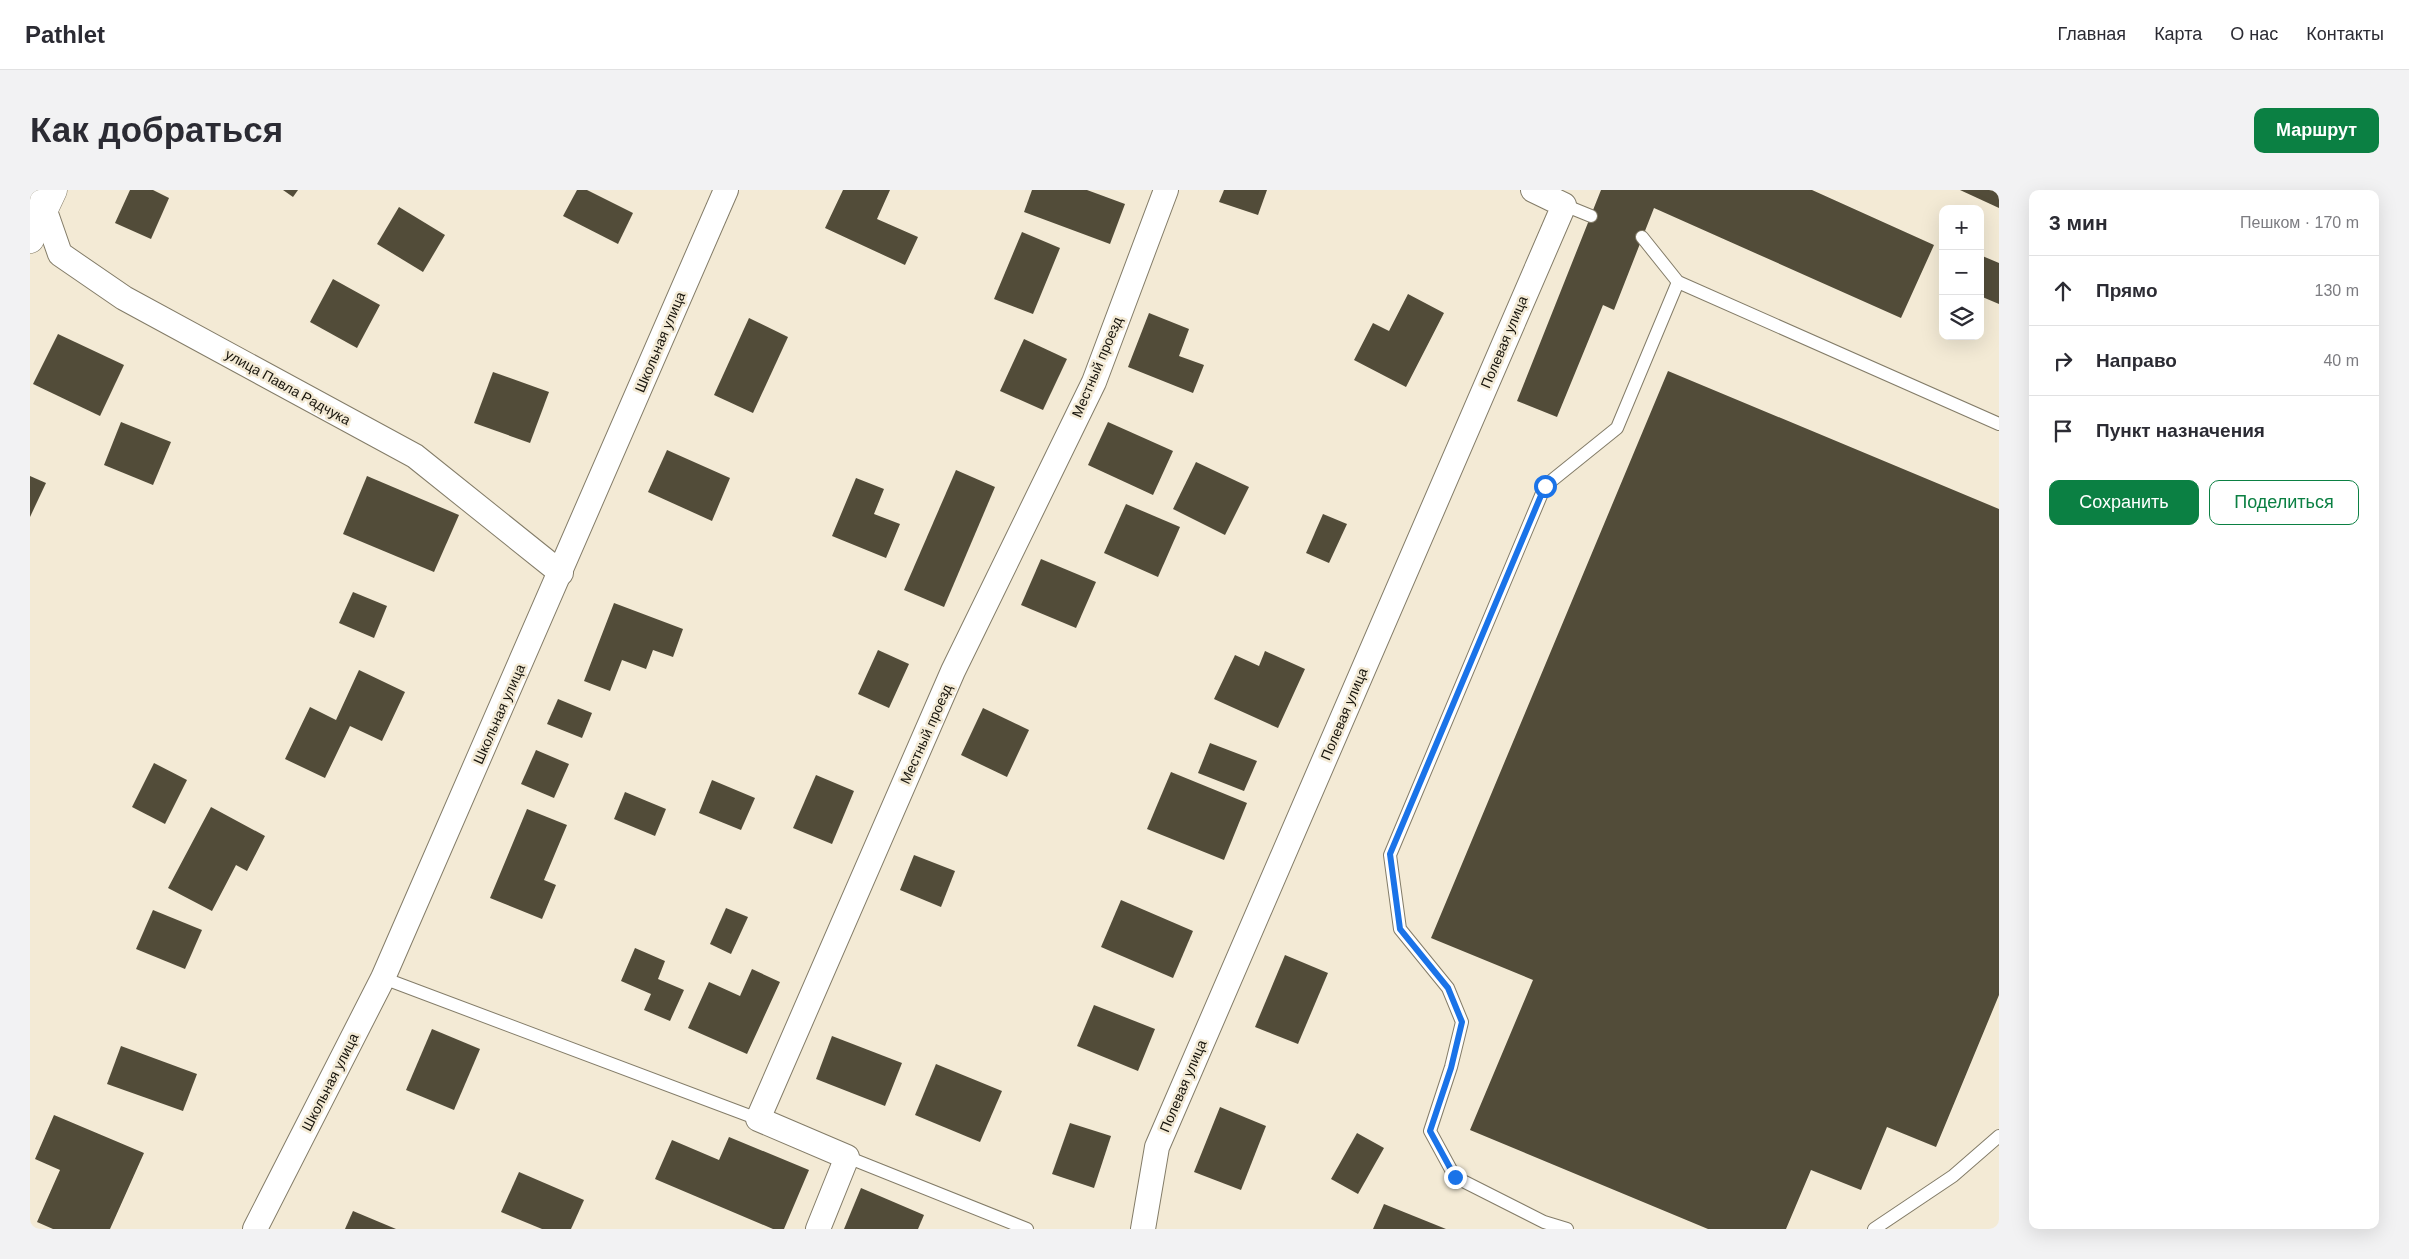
<!DOCTYPE html>
<html lang="ru">
<head>
<meta charset="utf-8">
<style>
  :root { --surface:#fff; --page:#f2f2f3; --text:#2b2b33; --muted:#7c7c81; --line:#e1e1e2; --accent:#0b8043 }
  body { margin:0; font-family:Helvetica,sans-serif; background:var(--page); color:var(--text) }
  .controls { position:absolute; right:15px; top:15px; display:grid; overflow:hidden; border-radius:10px; box-shadow:0 5px 20px #0002 }
  .controls button { width:45px; height:45px; display:grid; place-items:center; padding:0; border:0; border-bottom:1px solid var(--line); background:var(--surface); color:var(--text); font:25px sans-serif }
  .stop { position:absolute; width:15px; height:15px; margin:-11px; border:4px solid #1a73e8; border-radius:50%; background:#fff }
  .stop.end { background:#1a73e8; border-color:#fff; box-shadow:0 1px 5px #0008 }
  .list { margin:0; padding:0; list-style:none }
  h2 { display:flex; justify-content:space-between; align-items:center; height:65px; margin:0; padding:0 20px; font-size:21px }
  h2 small { font-size:16px; font-weight:400; color:var(--muted) }
  .list li { display:grid; grid-template-columns:32px 1fr auto; gap:15px; align-items:center; box-sizing:border-box; height:70px; padding:0 20px; border-top:1px solid var(--line) }
  .list b { display:block; font-size:19px; white-space:nowrap }
  .list em { font-size:16px; font-style:normal; color:var(--muted) }
  .actions { display:flex; gap:10px; padding:15px 20px }
  .actions a { flex:1; padding:11px 0; border:1px solid var(--accent); border-radius:10px; text-align:center; font-size:18px; color:var(--accent) }
  .actions .main { background:var(--accent); color:#fff }
  .icon { flex:none; width:28px; height:28px; fill:none; stroke:currentColor; stroke-width:2; stroke-linecap:round; stroke-linejoin:round }
  .map { position:relative; flex:none; width:1969px; height:1039px; overflow:hidden; border-radius:10px }
  header { display:flex; align-items:center; gap:30px; box-sizing:border-box; height:70px; padding:0 25px; background:var(--surface); border-bottom:1px solid var(--line) }
  header strong { font-size:24px }
  nav { display:flex; gap:28px; margin-inline-start:auto; font-size:18px }
  .intro { display:flex; align-items:center; justify-content:space-between; box-sizing:border-box; height:120px; padding:0 30px }
  h1 { margin:0; font-size:35px }
  .button { padding:12px 22px; border-radius:10px; background:var(--accent); color:#fff; font-size:18px; font-weight:700 }
  main { display:flex; gap:30px; padding:0 30px }
  aside { flex:1; background:var(--surface); border-radius:10px; box-shadow:0 5px 20px #0002 }
  .map>svg:first-child { display:block }
</style>
</head>
<body>
<header>
<strong>Pathlet</strong>
<nav><a>Главная</a><a>Карта</a><a>О нас</a><a>Контакты</a></nav>
</header>
<div class="intro"><h1>Как добраться</h1><a class="button">Маршрут</a></div>
<main>
<div class="map">
<svg width="1969" height="1039" viewBox="0 0 1969 1039">
  <rect width="100%" height="100%" fill="#f3ead5"/>
  <!-- building -->
  <g fill="#524c39">
    <polygon points="100,0 123,0 139,8 121,49 85,33"/>
    <polygon points="253,0 268,0 263,7"/>
    <polygon points="547,0 557,0 603,23 588,54 533,26"/>
    <polygon points="813,0 860,0 847,29 888,47 875,75 795,38"/>
    <polygon points="1002,0 1057,0 1095,14 1080,54 994,22"/>
    <polygon points="1194,0 1237,0 1228,25 1189,12"/>
    <polygon points="1571,0 1782,0 1904,55 1871,128 1624,18 1584,120 1573,115 1527,227 1487,211"/>
    <polygon points="1930,0 1969,0 1969,18"/>
    <polygon points="369,17 415,45 393,82 347,54"/>
    <polygon points="992,42 1030,58 1003,124 964,109"/>
    <polygon points="1950,65 1969,73 1969,114 1950,106"/>
    <polygon points="303,89 350,115 327,158 280,132"/>
    <polygon points="1378,104 1414,123 1376,197 1324,170 1343,133 1359,141"/>
    <polygon points="1119,123 1159,139 1149,166 1174,175 1163,203 1098,177"/>
    <polygon points="719,128 758,147 723,223 684,205"/>
    <polygon points="28,144 94,175 70,226 3,194"/>
    <polygon points="994,149 1037,169 1013,220 970,201"/>
    <polygon points="1638,181 1969,319 1969,805 1906,957 1857,937 1831,1000 1781,980 1756,1039 1678,1039 1440,940 1503,790 1401,748"/>
    <polygon points="463,182 519,202 500,253 444,233"/>
    <polygon points="91,232 141,252 123,295 74,275"/>
    <polygon points="1078,232 1143,261 1123,305 1058,275"/>
    <polygon points="637,260 700,288 682,331 618,302"/>
    <polygon points="1166,272 1219,297 1195,345 1143,319"/>
    <polygon points="926,280 965,297 914,417 874,400"/>
    <polygon points="0,286 16,293 0,327"/>
    <polygon points="337,286 429,325 404,382 313,344"/>
    <polygon points="826,288 854,299 844,324 870,334 856,368 802,346"/>
    <polygon points="1096,314 1150,337 1128,387 1074,363"/>
    <polygon points="1293,324 1317,334 1299,373 1276,363"/>
    <polygon points="1011,369 1066,392 1046,438 991,415"/>
    <polygon points="323,402 357,416 344,448 309,433"/>
    <polygon points="584,413 653,439 643,467 623,460 616,479 592,470 580,501 554,491"/>
    <polygon points="848,460 879,474 859,518 828,504"/>
    <polygon points="1235,461 1275,479 1248,538 1184,509 1205,465 1229,476"/>
    <polygon points="329,480 375,502 352,551 320,536 295,588 255,569 280,517 306,530"/>
    <polygon points="528,509 562,523 552,548 517,534"/>
    <polygon points="953,518 999,540 977,587 931,565"/>
    <polygon points="1180,553 1227,571 1214,601 1168,583"/>
    <polygon points="506,560 539,574 524,608 491,594"/>
    <polygon points="124,573 157,590 135,634 102,617"/>
    <polygon points="1141,582 1217,613 1194,670 1117,639"/>
    <polygon points="786,585 824,601 802,654 763,638"/>
    <polygon points="682,590 725,608 711,640 669,623"/>
    <polygon points="595,602 636,619 625,646 584,629"/>
    <polygon points="181,617 235,646 217,681 206,675 182,721 138,698"/>
    <polygon points="497,619 537,635 514,690 526,695 512,729 460,708"/>
    <polygon points="884,665 925,681 911,717 870,700"/>
    <polygon points="1091,710 1163,741 1143,788 1071,757"/>
    <polygon points="696,718 718,727 701,764 680,754"/>
    <polygon points="123,720 172,740 155,779 106,759"/>
    <polygon points="605,758 635,771 628,789 654,800 640,831 614,820 621,804 591,791"/>
    <polygon points="1255,765 1298,783 1268,854 1225,837"/>
    <polygon points="722,779 750,792 717,864 658,838 679,792 710,806"/>
    <polygon points="1064,815 1125,839 1108,881 1047,856"/>
    <polygon points="402,839 450,859 424,920 376,900"/>
    <polygon points="802,846 872,873 855,916 786,889"/>
    <polygon points="91,856 167,884 153,921 77,894"/>
    <polygon points="906,874 972,901 950,952 885,925"/>
    <polygon points="1190,917 1236,936 1211,1000 1164,982"/>
    <polygon points="24,925 114,963 80,1039 23,1039 7,1032 30,980 5,969"/>
    <polygon points="1040,933 1081,946 1064,998 1022,984"/>
    <polygon points="1327,943 1354,958 1328,1004 1301,989"/>
    <polygon points="699,947 779,980 754,1039 743,1039 625,989 642,950 689,970"/>
    <polygon points="489,982 554,1010 541,1039 512,1039 471,1022"/>
    <polygon points="831,998 894,1025 888,1039 814,1039"/>
    <polygon points="1354,1014 1416,1039 1343,1039"/>
    <polygon points="323,1021 366,1039 315,1039"/>
  </g>
  <g fill="none" stroke-linecap="round" stroke-linejoin="round">
    <!-- service casing -->
    <g stroke="#837c68" stroke-width="14">
      <g id="service">
        <polyline points="1534,15 1561,26"/>
        <polyline points="1612,47 1648,92 1969,234"/>
        <polyline points="353,788 728,929"/>
        <polyline points="817,967 997,1039"/>
        <polyline points="1537,1039 1514,1032 1425,987 1400,941 1421,877 1432,832 1418,798 1370,739 1360,665 1515,296 1587,238 1648,92"/>
        <polyline points="1844,1039 1923,986 1969,946"/>
      </g>
    </g>
    <!-- minor casing -->
    <g stroke="#837c68" stroke-width="26">
      <g id="minor">
        <polyline points="0,8 14,18 30,64 94,108 385,266 531,383"/>
        <polyline points="225,1039 353,788 696,0"/>
        <polyline points="788,1039 817,967 728,929 923,481 1064,192 1136,0"/>
        <polyline points="1113,1039 1127,957 1534,15 1503,0"/>
      </g>
    </g>
    <!-- tertiary casing -->
    <g stroke="#837c68" stroke-width="29">
      <polyline id="tertiary" points="0,49 23,0"/>
    </g>
    <!-- service -->
    <use href="#service" stroke="#fff" stroke-width="12"/>
    <!-- minor -->
    <use href="#minor" stroke="#fff" stroke-width="24"/>
    <!-- tertiary -->
    <use href="#tertiary" stroke="#fff" stroke-width="28"/>
  </g>
  <g fill="none" stroke-linecap="round" stroke-linejoin="round">
    <!-- route -->
    <polyline stroke="#1a73e8" stroke-width="6" points="1425,987 1400,941 1421,878 1432,832 1418,798 1370,739 1360,664 1515,296"/>
  </g>
  <g text-anchor="middle" dominant-baseline="central" stroke-width="5" stroke-linejoin="round" paint-order="stroke">
    <!-- street labels -->
    <g font-size="14" fill="#16130b" stroke="#f3ead5">
      <text transform="translate(630 152) rotate(-67)">Школьная улица</text>
      <text transform="translate(1474 152) rotate(-67)">Полевая улица</text>
      <text transform="translate(1067 177) rotate(-67)">Местный проезд</text>
      <text transform="translate(258 197) rotate(29)">улица Павла Радчука</text>
      <text transform="translate(469 524) rotate(-66)">Школьная улица</text>
      <text transform="translate(1314 524) rotate(-67)">Полевая улица</text>
      <text transform="translate(896 544) rotate(-66)">Местный проезд</text>
      <text transform="translate(300 892) rotate(-63)">Школьная улица</text>
      <text transform="translate(1153 896) rotate(-67)">Полевая улица</text>
    </g>
  </g>
</svg>
<div class="controls">
<button>+</button>
<button>−</button>
<button><svg class="icon" aria-label="layers" viewBox="0 0 24 24"><path d="M12 4l9 5-9 5-9-5zM3 14l9 5 9-5"/></svg></button>
</div>
<div class="stop" style="left:1515px;top:296px"></div>
<div class="stop end" style="left:1425px;top:987px"></div>
</div>
<aside>
<h2>3 мин<small>Пешком · 170 m</small></h2>
<ul class="list">
<li><svg class="icon" aria-label="ahead" viewBox="0 0 24 24"><path d="M12 20V5M6 11l6-6 6 6"/></svg><div><b>Прямо</b></div><em>130 m</em></li>
<li><svg class="icon" aria-label="right" viewBox="0 0 24 24"><path d="M7 20v-9h11M14 6l5 5-5 5"/></svg><div><b>Направо</b></div><em>40 m</em></li>
<li><svg class="icon" aria-label="arrive" viewBox="0 0 24 24"><path d="M6 21V4h12l-3 4 3 4H6"/></svg><div><b>Пункт назначения</b></div></li>
</ul>
<div class="actions"><a class="main">Сохранить</a><a>Поделиться</a></div>
</aside>
</main>
</body>
</html>
